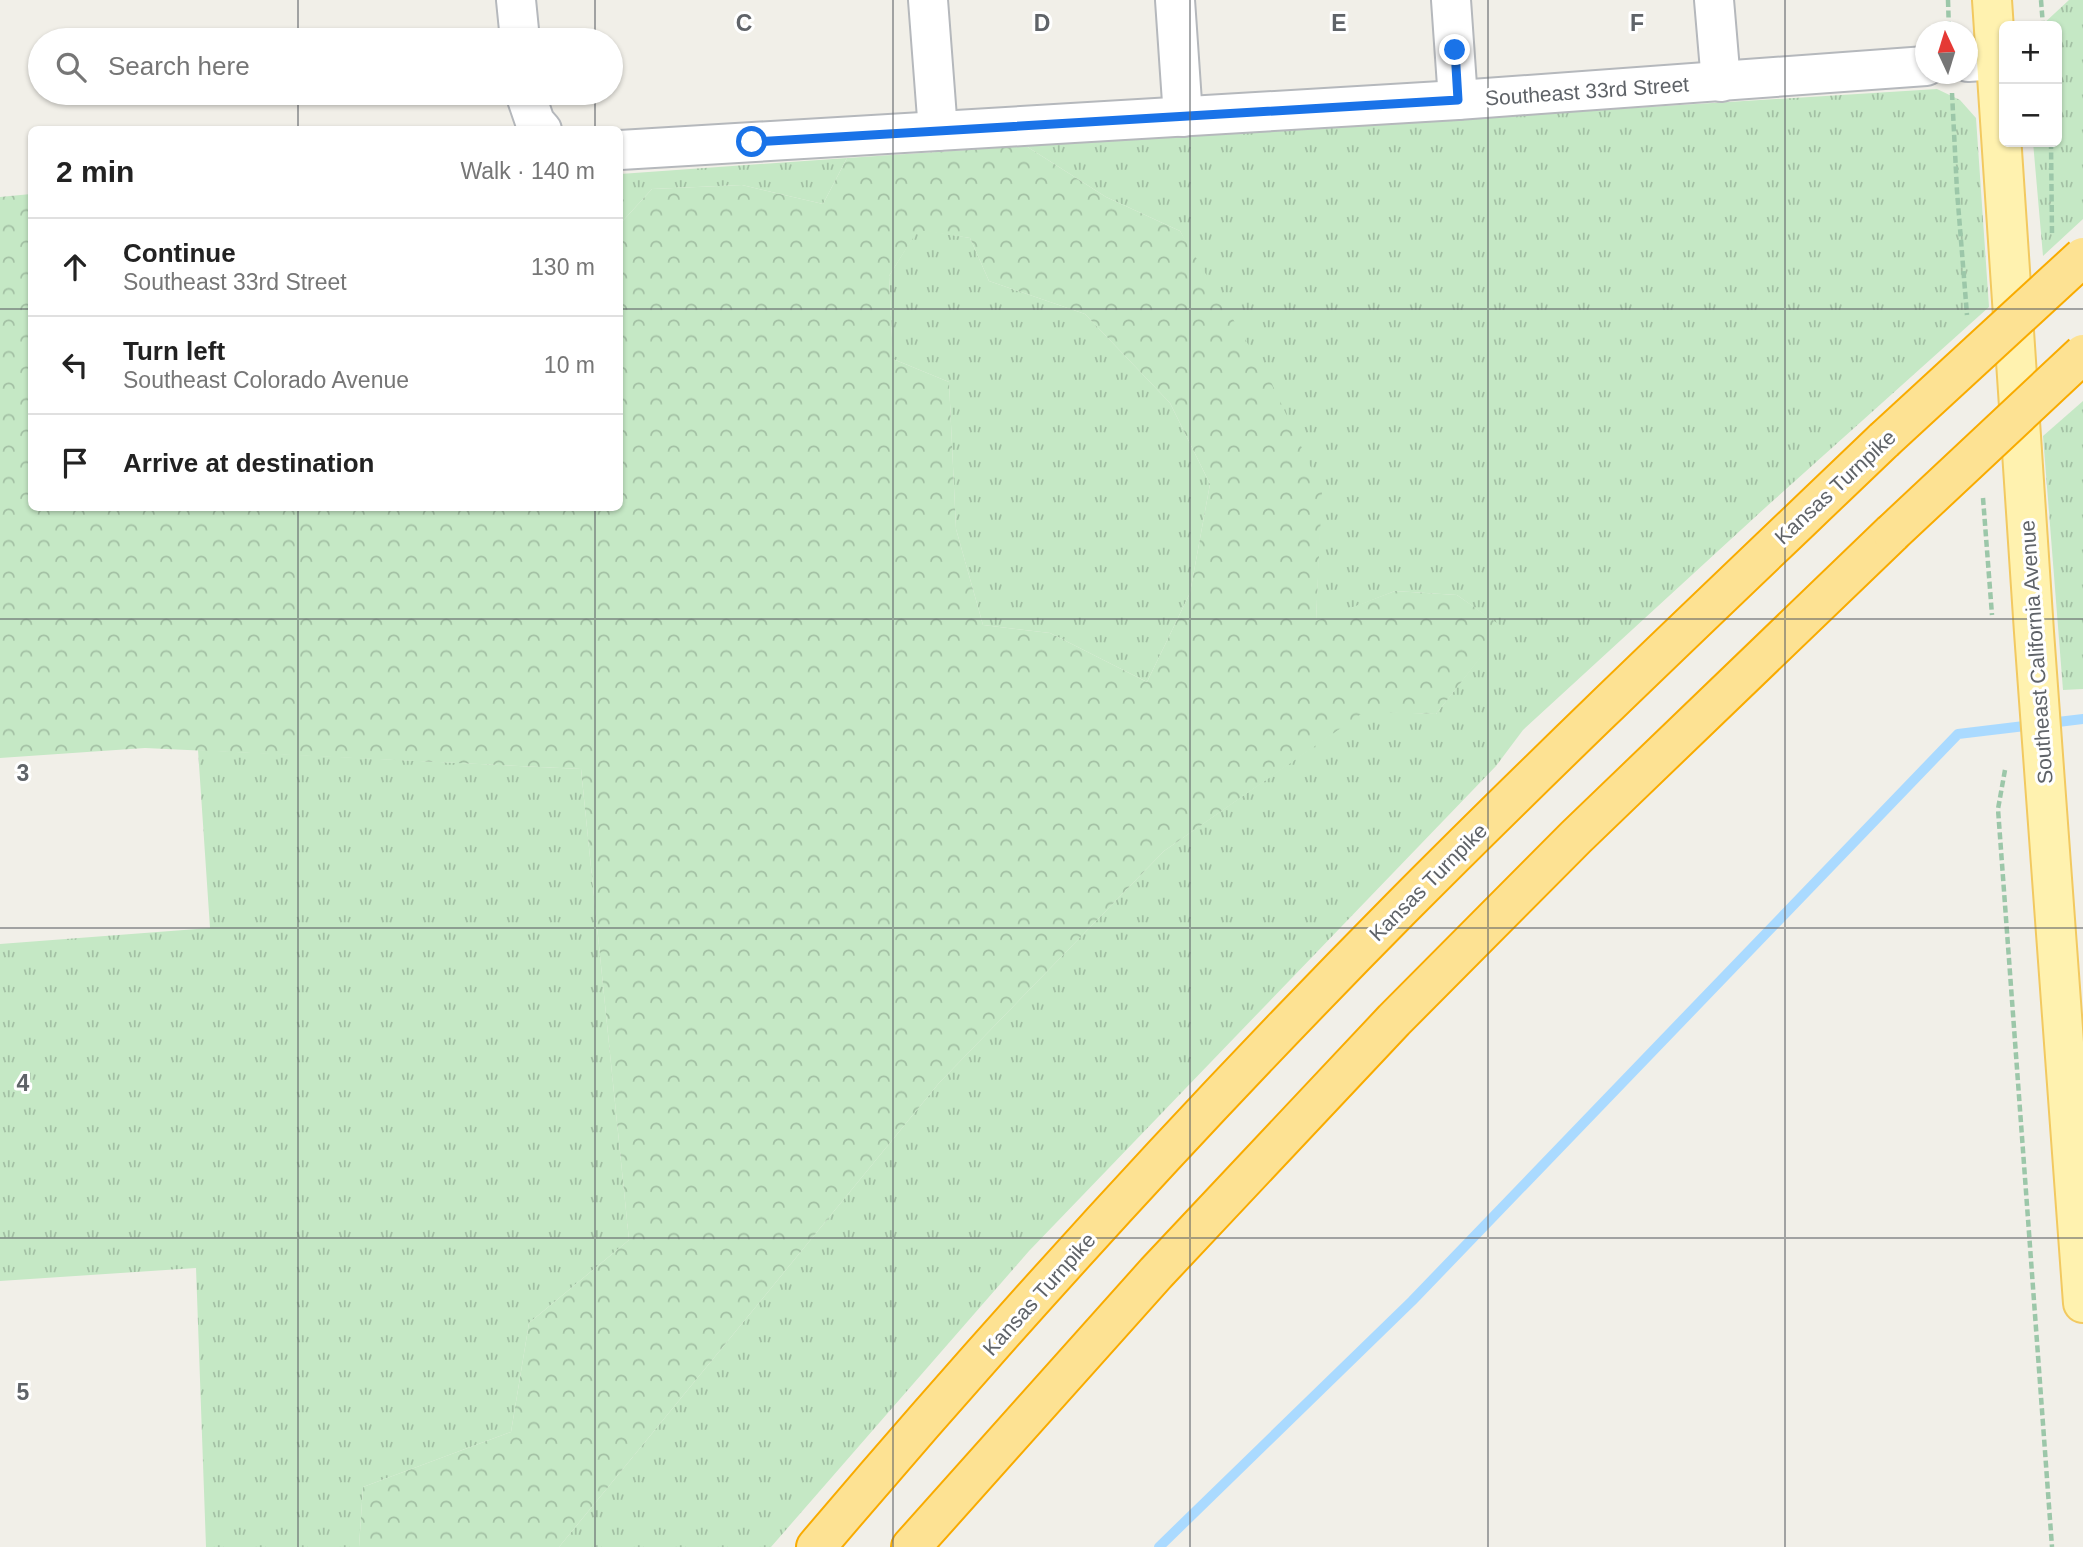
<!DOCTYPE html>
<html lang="en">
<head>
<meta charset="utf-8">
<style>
  :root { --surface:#fff; --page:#f2f2f2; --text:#222; --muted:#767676; --line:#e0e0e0 }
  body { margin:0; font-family:Helvetica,sans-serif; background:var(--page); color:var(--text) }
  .controls { position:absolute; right:21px; top:21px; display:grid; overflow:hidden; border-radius:10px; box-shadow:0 2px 5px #0004 }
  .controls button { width:63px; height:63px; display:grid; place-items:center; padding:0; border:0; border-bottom:2px solid var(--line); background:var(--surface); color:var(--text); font:35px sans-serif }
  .compass { position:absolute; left:1915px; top:21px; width:63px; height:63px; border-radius:50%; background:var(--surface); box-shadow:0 2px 5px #0004; rotate:356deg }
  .stop { position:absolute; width:21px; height:21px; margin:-16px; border:5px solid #1a73e8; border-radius:50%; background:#fff }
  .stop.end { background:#1a73e8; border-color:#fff; box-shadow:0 2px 7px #0008 }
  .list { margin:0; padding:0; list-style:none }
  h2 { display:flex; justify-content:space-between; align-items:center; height:91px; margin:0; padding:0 28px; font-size:30px }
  h2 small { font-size:23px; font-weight:400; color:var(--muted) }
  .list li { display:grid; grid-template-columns:46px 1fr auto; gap:21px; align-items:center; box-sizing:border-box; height:98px; padding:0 28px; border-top:2px solid var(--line) }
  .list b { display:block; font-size:26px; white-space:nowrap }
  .list p { margin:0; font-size:23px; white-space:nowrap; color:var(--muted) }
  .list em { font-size:23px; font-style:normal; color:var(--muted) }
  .icon { flex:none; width:38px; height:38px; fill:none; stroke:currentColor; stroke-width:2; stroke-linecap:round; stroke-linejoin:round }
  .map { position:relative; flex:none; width:2083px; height:1547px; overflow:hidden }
  .search { position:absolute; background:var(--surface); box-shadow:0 2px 5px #0004; left:28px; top:28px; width:595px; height:77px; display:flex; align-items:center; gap:18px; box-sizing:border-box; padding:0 24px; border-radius:38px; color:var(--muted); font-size:26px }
  .panel { position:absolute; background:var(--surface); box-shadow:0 2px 5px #0004; left:28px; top:126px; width:595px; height:385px; border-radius:10px }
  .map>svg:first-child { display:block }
</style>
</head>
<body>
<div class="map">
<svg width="2083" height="1547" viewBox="0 0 2083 1547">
  <defs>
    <pattern id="grass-tufts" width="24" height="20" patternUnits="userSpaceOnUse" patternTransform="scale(1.75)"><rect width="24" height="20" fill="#c5e8c5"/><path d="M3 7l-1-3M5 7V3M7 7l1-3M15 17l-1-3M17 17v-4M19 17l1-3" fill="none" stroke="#a3c0a4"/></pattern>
    <pattern id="forest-crowns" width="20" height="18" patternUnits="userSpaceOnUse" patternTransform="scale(1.75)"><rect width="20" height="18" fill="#c5e8c5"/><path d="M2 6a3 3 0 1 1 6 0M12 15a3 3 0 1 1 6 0" fill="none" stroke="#a3c0a4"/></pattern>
  </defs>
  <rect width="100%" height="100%" fill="#f1efe8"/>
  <!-- grass -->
  <g fill="url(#grass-tufts)">
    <polygon points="2069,0 2083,0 2083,219 2043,256 2033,142 2057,142 2057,26 2041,26"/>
    <polygon points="1937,89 1960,100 1976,118 1989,307 1766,507 1523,730 1496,766 1029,1251 771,1547 559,1547 939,1083 1164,851 1364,711 1436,714 1503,628 1457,595 1395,591 1316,622 1321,491 1180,231 1106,197 1026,146"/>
    <polygon points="847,158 823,204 742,185 652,189 620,224 620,174"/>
    <polygon points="918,229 970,238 989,281 1085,314 1170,403 1210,484 1190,593 1147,682 1050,633 983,625 956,529 949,382 893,359 889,276"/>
    <polygon points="2083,401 2083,689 2063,690 2043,436"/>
    <polygon points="198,750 581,769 629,1240 529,1323 511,1432 363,1487 359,1547 206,1547 196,1268 0,1281 0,944 210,928"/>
  </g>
  <!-- forest -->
  <path fill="url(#forest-crowns)" fill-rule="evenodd" d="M1026,146L1106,197L1180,231L1272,384L1322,491L1316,621L1395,591L1457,595L1504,628L1436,714L1364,712L1164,851L939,1083L559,1547H359L363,1487L511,1432L529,1323L629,1240L581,769L145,748L0,758V197L31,194L32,508H620V224L652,189L742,185L823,204L847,158ZM918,230L970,238L989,281L1085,314L1170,403L1210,484L1190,593L1147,682L1050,633L983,625L956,529L949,382L893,359L889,276Z"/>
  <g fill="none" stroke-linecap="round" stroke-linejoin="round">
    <!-- stream -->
    <polyline stroke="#aadaff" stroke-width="10" points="1159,1547 1412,1301 1958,734 2083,719"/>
    <!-- minor casing -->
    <g stroke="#b5b8bc" stroke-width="42">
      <g id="minor">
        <polyline points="516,0 520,40"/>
        <polyline points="928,0 938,131"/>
        <polyline points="1175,0 1183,117"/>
        <polyline points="1451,0 1458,100"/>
        <polyline points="1714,0 1721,82"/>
        <polyline points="1968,62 1997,60"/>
        <polyline points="525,93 535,122 542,130"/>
        <polyline points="620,150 1458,100 1926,66"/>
      </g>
    </g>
    <!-- major casing -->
    <g stroke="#f2c960" stroke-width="42">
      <polyline id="major" points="1992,0 2034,632 2083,1303"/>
    </g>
    <!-- highway casing -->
    <g stroke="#f9ab00" stroke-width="42">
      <g id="highway">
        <path d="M816,1547C1003,1327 1198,1113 1401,908C1559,749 1722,595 1884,440"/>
        <polyline points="911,1547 1156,1273 1394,1020 1576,837 1892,533"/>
      </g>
    </g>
    <!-- path -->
    <g stroke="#9cc7a9" stroke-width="4.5" stroke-dasharray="7 3.5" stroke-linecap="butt">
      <polyline points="1948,0 1949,31"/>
      <polyline points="2041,0 2043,26"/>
      <polyline points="1952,93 1957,191 1967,315"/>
      <polyline points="2051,142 2052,235"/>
      <polyline points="1983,498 1992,615"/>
      <polyline points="2005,770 1998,809 2052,1547"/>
    </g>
    <!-- minor -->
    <use href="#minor" stroke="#fff" stroke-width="38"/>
    <!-- major -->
    <use href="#major" stroke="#fff2af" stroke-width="38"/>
    <!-- highway -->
    <use href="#highway" stroke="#fde293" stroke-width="38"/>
    <!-- highway-bridge casing -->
    <g stroke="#f9ab00" stroke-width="42" stroke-linecap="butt">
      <g id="highway-bridge">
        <polyline points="1884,440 2083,257"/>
        <polyline points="1892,533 2083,354"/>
      </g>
    </g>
    <!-- highway-bridge -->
    <use href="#highway-bridge" stroke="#fde293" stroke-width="38"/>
  </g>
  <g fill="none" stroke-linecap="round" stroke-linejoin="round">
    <!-- route -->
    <polyline stroke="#1a73e8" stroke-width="9" points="752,142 1458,100 1455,50"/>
  </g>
  <!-- grid -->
  <path fill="none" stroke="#5f6368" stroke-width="2" stroke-opacity="0.55" d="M298,0V40M595,0V40M893,0V1547M1190,0V1547M1488,0V1547M1785,0V1547M298,93V130M595,93V130M0,309H32M620,309H2083M298,508V1547M595,508V1547M0,619H2083M0,928H2083M0,1238H2083"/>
  <g text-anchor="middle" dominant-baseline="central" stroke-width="6" stroke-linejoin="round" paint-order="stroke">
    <!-- street labels -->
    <g font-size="21" fill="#5f6368" stroke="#fff">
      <text transform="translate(1587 91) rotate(-4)">Southeast 33rd Street</text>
      <text transform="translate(1835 487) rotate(-43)">Kansas Turnpike</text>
      <text transform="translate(2036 652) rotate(-94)">Southeast California Avenue</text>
      <text transform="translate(1428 882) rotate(-45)">Kansas Turnpike</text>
      <text transform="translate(1039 1294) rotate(-48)">Kansas Turnpike</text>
    </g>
  </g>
  <g font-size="23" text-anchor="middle" font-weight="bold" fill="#5f6368" stroke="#fff" stroke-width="6" stroke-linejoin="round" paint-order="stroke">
    <text x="744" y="31">C</text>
    <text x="1042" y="31">D</text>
    <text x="1339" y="31">E</text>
    <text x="1637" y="31">F</text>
    <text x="23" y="781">3</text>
    <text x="23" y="1091">4</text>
    <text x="23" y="1400">5</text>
  </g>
</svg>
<div class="controls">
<button>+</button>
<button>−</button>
</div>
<svg class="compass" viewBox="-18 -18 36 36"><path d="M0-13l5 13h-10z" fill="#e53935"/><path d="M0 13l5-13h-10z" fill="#767676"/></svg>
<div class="stop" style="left:752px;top:142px"></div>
<div class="stop end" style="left:1455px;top:50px"></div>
<div class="search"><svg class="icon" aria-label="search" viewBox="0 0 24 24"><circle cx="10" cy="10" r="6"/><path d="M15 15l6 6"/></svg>Search here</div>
<section class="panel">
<h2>2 min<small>Walk · 140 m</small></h2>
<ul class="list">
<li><svg class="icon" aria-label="ahead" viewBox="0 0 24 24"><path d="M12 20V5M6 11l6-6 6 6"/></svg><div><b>Continue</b><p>Southeast 33rd Street</p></div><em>130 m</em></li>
<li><svg class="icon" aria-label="left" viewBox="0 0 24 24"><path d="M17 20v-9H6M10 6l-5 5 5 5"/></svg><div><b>Turn left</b><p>Southeast Colorado Avenue</p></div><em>10 m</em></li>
<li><svg class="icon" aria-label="arrive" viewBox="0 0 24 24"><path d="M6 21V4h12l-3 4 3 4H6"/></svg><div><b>Arrive at destination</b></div></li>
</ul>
</section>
</div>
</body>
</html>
